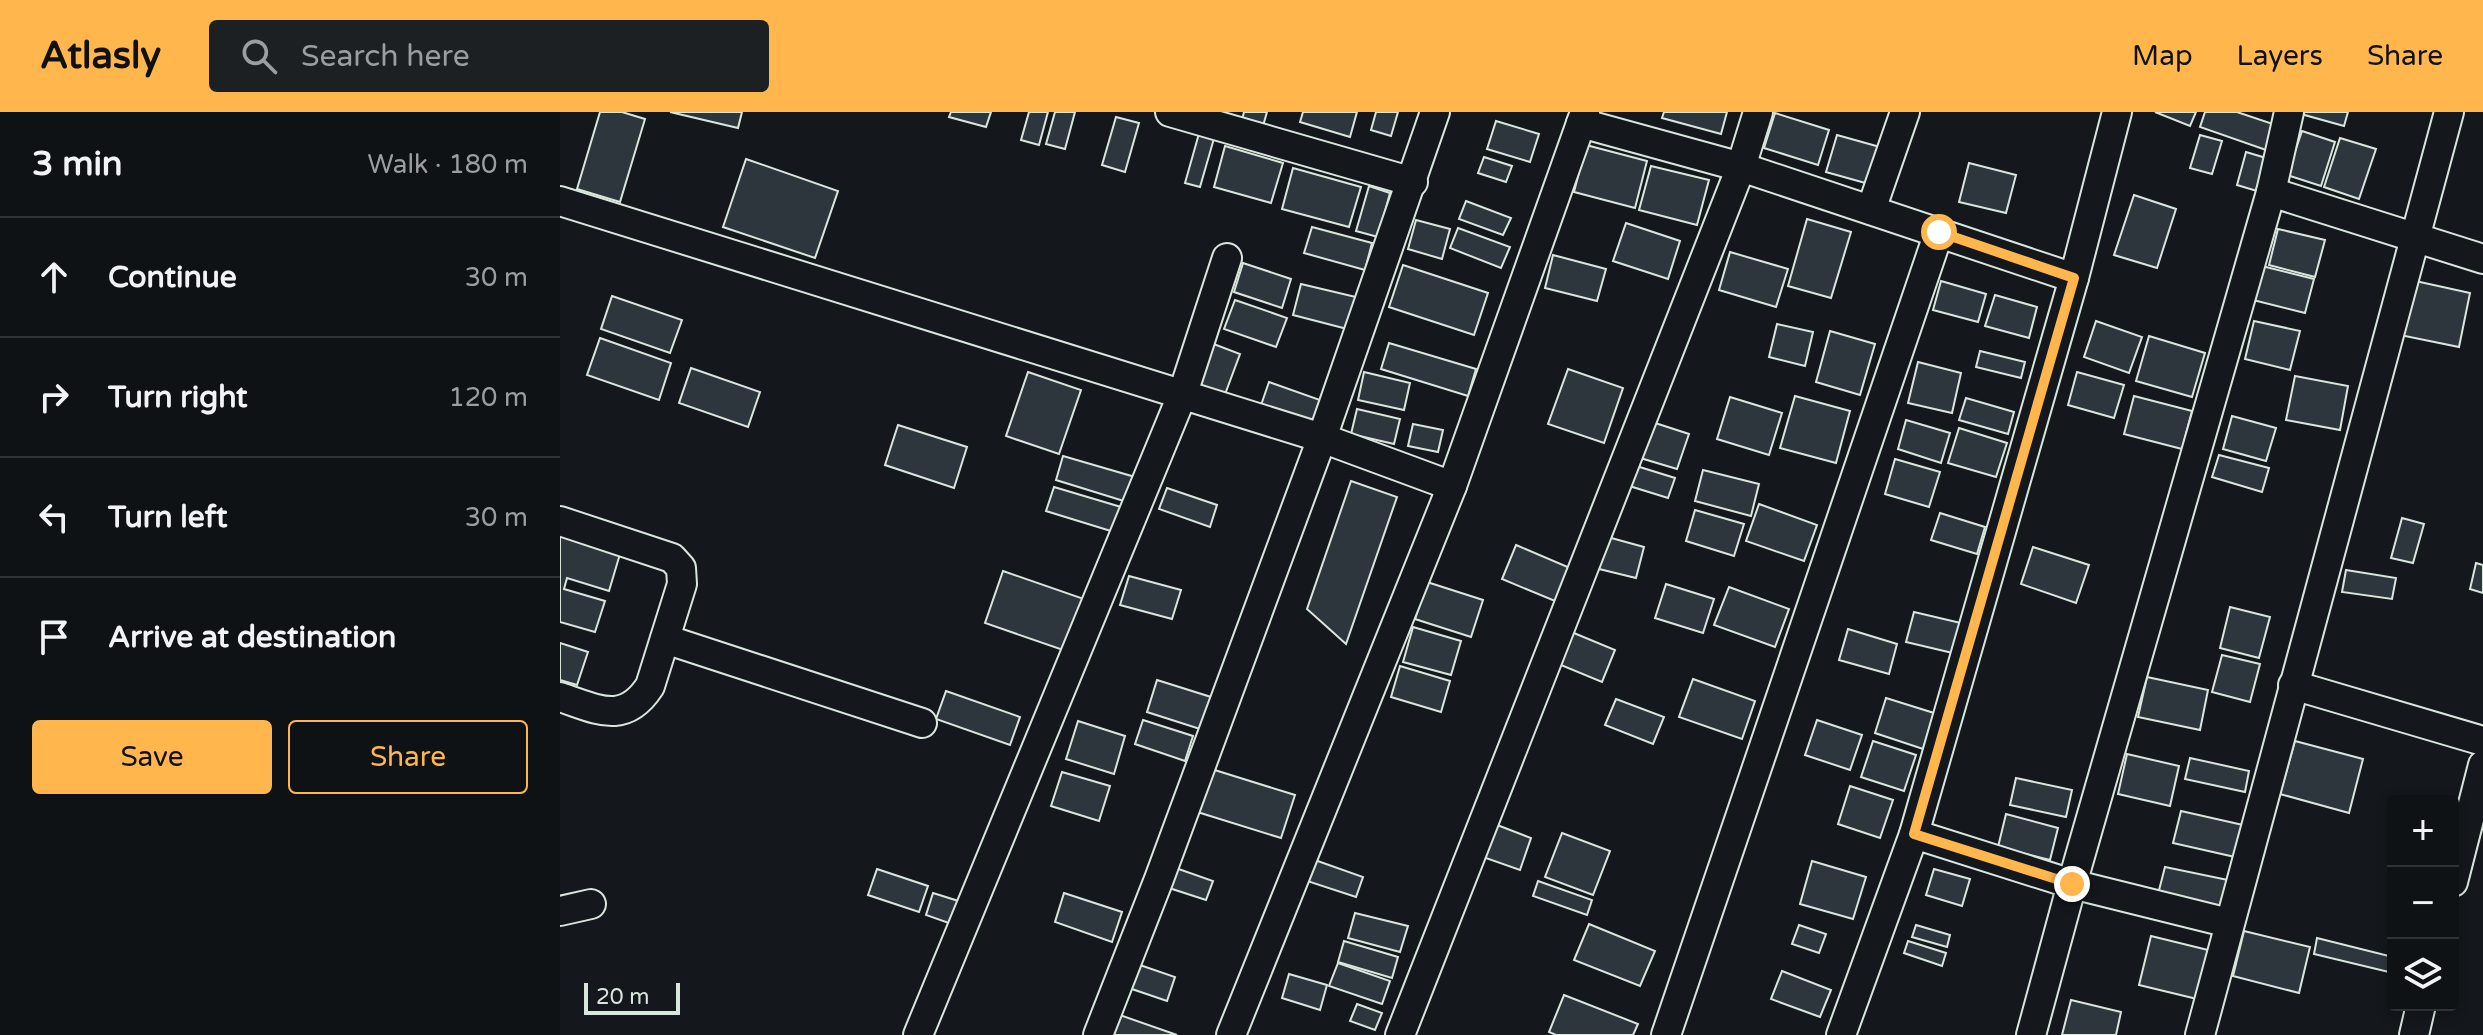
<!DOCTYPE html>
<html lang="en">
<head>
<meta charset="utf-8">
<style>
  :root { --surface:#0f1215; --page:#1d2022; --text:#f1f3f6; --muted:#9b9ea0; --line:#2f3234; --accent:#ffb74d }
  body { margin:0; font-family:"Varela Round",sans-serif; background:var(--page); color:var(--text) }
  .controls { position:absolute; right:24px; bottom:24px; display:grid; overflow:hidden; border-radius:8px; box-shadow:0 4px 12px #0003 }
  .controls button { width:72px; height:72px; display:grid; place-items:center; padding:0; border:0; border-bottom:2px solid var(--line); background:var(--surface); color:var(--text); font:40px sans-serif }
  .scale { position:absolute; left:24px; bottom:20px; width:96px; box-sizing:border-box; padding-left:8px; border:4px solid #d8e6dc; border-top:0; font-size:22px; line-height:28px; white-space:nowrap; color:#d8e6dc; -webkit-text-stroke:6px #14181c; paint-order:stroke }
  .stop { position:absolute; width:24px; height:24px; margin:-18px; border:6px solid #ffb74d; border-radius:50%; background:#fff }
  .stop.end { background:#ffb74d; border-color:#fff; box-shadow:0 2px 8px #0008 }
  .list { margin:0; padding:0; list-style:none }
  h2 { display:flex; justify-content:space-between; align-items:center; height:104px; margin:0; padding:0 32px; font-size:34px }
  h2 small { font-size:26px; font-weight:400; color:var(--muted) }
  .list li { display:grid; grid-template-columns:52px 1fr auto; gap:24px; align-items:center; box-sizing:border-box; height:120px; padding:0 32px; border-top:2px solid var(--line) }
  .list b { display:block; font-size:30px; white-space:nowrap }
  .list em { font-size:26px; font-style:normal; color:var(--muted) }
  .actions { display:flex; gap:16px; padding:24px 32px }
  .actions a { flex:1; padding:18px 0; border:2px solid var(--accent); border-radius:8px; text-align:center; font-size:28px; color:var(--accent) }
  .actions .main { background:var(--accent); color:#111 }
  .icon { flex:none; width:44px; height:44px; fill:none; stroke:currentColor; stroke-width:2; stroke-linecap:round; stroke-linejoin:round }
  .map { position:relative; flex:none; width:1923px; height:923px; overflow:hidden }
  header { display:flex; align-items:center; gap:48px; box-sizing:border-box; height:112px; padding:0 40px; background:var(--accent); color:#111 }
  header strong { font-size:38px }
  nav { display:flex; gap:44px; margin-inline-start:auto; font-size:28px }
  .search { width:560px; height:72px; background:var(--page); display:flex; align-items:center; gap:20px; box-sizing:border-box; padding:0 28px; border-radius:8px; color:var(--muted); font-size:30px }
  main { display:flex }
  aside { flex:1; background:var(--surface) }
  .map>svg:first-child { display:block }
</style>
</head>
<body>
<header>
<strong>Atlasly</strong>
<div class="search"><svg class="icon" aria-label="search" viewBox="0 0 24 24"><circle cx="10" cy="10" r="6"/><path d="M15 15l6 6"/></svg>Search here</div>
<nav><a>Map</a><a>Layers</a><a>Share</a></nav>
</header>
<main>
<aside>
<h2>3 min<small>Walk · 180 m</small></h2>
<ul class="list">
<li><svg class="icon" aria-label="ahead" viewBox="0 0 24 24"><path d="M12 20V5M6 11l6-6 6 6"/></svg><div><b>Continue</b></div><em>30 m</em></li>
<li><svg class="icon" aria-label="right" viewBox="0 0 24 24"><path d="M7 20v-9h11M14 6l5 5-5 5"/></svg><div><b>Turn right</b></div><em>120 m</em></li>
<li><svg class="icon" aria-label="left" viewBox="0 0 24 24"><path d="M17 20v-9H6M10 6l-5 5 5 5"/></svg><div><b>Turn left</b></div><em>30 m</em></li>
<li><svg class="icon" aria-label="arrive" viewBox="0 0 24 24"><path d="M6 21V4h12l-3 4 3 4H6"/></svg><div><b>Arrive at destination</b></div></li>
</ul>
<div class="actions"><a class="main">Save</a><a>Share</a></div>
</aside>
<div class="map">
<svg width="1923" height="923" viewBox="0 0 1923 923">
  <rect width="100%" height="100%" fill="#14181c"/>
  <!-- building -->
  <g fill="#2c363c" stroke="#d8e6dc" stroke-width="2">
    <polygon points="40,0 62,0 85,7 60,90 17,77"/>
    <polygon points="110,0 182,0 178,16"/>
    <polygon points="391,0 431,0 426,15 389,5"/>
    <polygon points="469,0 488,0 479,33 461,28"/>
    <polygon points="495,0 515,0 505,37 486,32"/>
    <polygon points="684,0 707,0 703,14 682,8"/>
    <polygon points="743,0 797,0 790,25 740,10"/>
    <polygon points="816,0 838,0 831,24 811,18"/>
    <polygon points="1104,0 1167,0 1161,22 1102,6"/>
    <polygon points="1595,0 1636,0 1630,14"/>
    <polygon points="1645,0 1677,0 1716,13 1706,38 1640,15"/>
    <polygon points="1742,0 1788,0 1784,14 1741,2"/>
    <polygon points="1215,1 1269,18 1258,53 1204,36"/>
    <polygon points="556,5 579,11 565,60 542,53"/>
    <polygon points="936,9 979,22 970,50 927,37"/>
    <polygon points="640,18 655,23 640,75 625,71"/>
    <polygon points="1742,19 1775,30 1761,74 1727,63"/>
    <polygon points="1277,23 1327,37 1316,74 1266,60"/>
    <polygon points="1640,23 1662,29 1652,62 1630,56"/>
    <polygon points="1780,26 1816,37 1799,87 1764,75"/>
    <polygon points="1026,33 1087,49 1075,96 1014,80"/>
    <polygon points="665,34 723,51 711,91 654,75"/>
    <polygon points="1686,40 1706,46 1697,79 1677,73"/>
    <polygon points="924,45 952,54 946,70 918,61"/>
    <polygon points="186,47 278,79 255,146 163,115"/>
    <polygon points="1409,51 1456,63 1446,101 1399,90"/>
    <polygon points="1091,54 1149,68 1137,113 1079,98"/>
    <polygon points="733,56 801,75 789,115 722,97"/>
    <polygon points="809,74 830,81 818,125 796,119"/>
    <polygon points="1574,83 1616,97 1597,156 1554,143"/>
    <polygon points="906,89 951,106 943,123 899,107"/>
    <polygon points="1247,107 1291,120 1271,186 1228,174"/>
    <polygon points="856,108 890,117 882,147 848,137"/>
    <polygon points="1066,111 1120,129 1108,167 1053,149"/>
    <polygon points="752,115 812,131 805,158 744,141"/>
    <polygon points="898,116 950,135 941,156 890,136"/>
    <polygon points="1718,117 1765,128 1755,165 1709,153"/>
    <polygon points="1170,140 1228,157 1216,195 1159,178"/>
    <polygon points="993,143 1046,157 1037,189 985,176"/>
    <polygon points="683,151 731,167 722,196 674,180"/>
    <polygon points="843,153 928,181 914,223 829,195"/>
    <polygon points="1702,154 1754,167 1745,201 1693,188"/>
    <polygon points="1851,168 1910,181 1899,235 1840,223"/>
    <polygon points="1381,169 1426,182 1418,210 1373,198"/>
    <polygon points="741,172 800,186 791,218 733,203"/>
    <polygon points="1435,183 1477,195 1469,226 1425,214"/>
    <polygon points="52,184 122,208 110,241 41,217"/>
    <polygon points="675,188 727,206 716,235 664,217"/>
    <polygon points="1536,209 1582,225 1569,261 1524,245"/>
    <polygon points="1694,209 1740,219 1730,258 1685,247"/>
    <polygon points="1217,212 1253,220 1245,254 1209,245"/>
    <polygon points="1270,219 1315,232 1300,283 1256,270"/>
    <polygon points="1589,224 1645,241 1632,285 1576,269"/>
    <polygon points="40,226 111,251 99,288 27,263"/>
    <polygon points="651,231 680,242 664,285 635,274"/>
    <polygon points="829,231 916,257 908,284 821,257"/>
    <polygon points="1420,239 1465,250 1461,266 1416,255"/>
    <polygon points="1358,250 1401,261 1392,301 1348,291"/>
    <polygon points="131,256 200,280 188,315 119,291"/>
    <polygon points="1008,257 1063,276 1044,331 988,312"/>
    <polygon points="468,260 521,278 499,342 446,324"/>
    <polygon points="804,260 850,271 844,298 798,288"/>
    <polygon points="1517,260 1564,273 1554,306 1508,293"/>
    <polygon points="1735,264 1788,274 1780,318 1726,308"/>
    <polygon points="709,270 760,288 751,313 700,296"/>
    <polygon points="1235,284 1290,299 1276,351 1220,336"/>
    <polygon points="1574,284 1632,299 1622,337 1564,322"/>
    <polygon points="1170,285 1222,301 1209,343 1157,327"/>
    <polygon points="1406,286 1454,300 1448,322 1399,308"/>
    <polygon points="797,297 840,307 834,332 791,322"/>
    <polygon points="1672,304 1716,316 1706,349 1663,337"/>
    <polygon points="1346,308 1390,321 1381,351 1338,337"/>
    <polygon points="1089,309 1129,322 1117,357 1077,345"/>
    <polygon points="853,312 883,318 878,340 848,334"/>
    <polygon points="338,313 407,335 394,376 325,353"/>
    <polygon points="1399,316 1447,331 1436,365 1388,351"/>
    <polygon points="1659,343 1709,356 1702,380 1652,365"/>
    <polygon points="503,344 575,365 567,390 496,368"/>
    <polygon points="1335,347 1380,360 1369,395 1325,382"/>
    <polygon points="1070,352 1115,366 1108,386 1063,372"/>
    <polygon points="1143,358 1199,372 1191,404 1135,389"/>
    <polygon points="791,369 837,385 786,532 747,497"/>
    <polygon points="494,375 561,395 554,420 486,399"/>
    <polygon points="607,376 657,393 650,415 599,397"/>
    <polygon points="1199,392 1257,413 1244,449 1186,429"/>
    <polygon points="1135,398 1184,412 1174,444 1126,429"/>
    <polygon points="1380,401 1425,415 1417,442 1371,428"/>
    <polygon points="1842,406 1864,412 1853,451 1831,446"/>
    <polygon points="0,423 60,442 49,479 7,466 4,477 45,489 35,520 0,510"/>
    <polygon points="1044,424 1084,435 1076,466 1035,456"/>
    <polygon points="956,433 1010,456 995,489 942,467"/>
    <polygon points="1473,435 1529,453 1516,491 1461,472"/>
    <polygon points="1916,451 1923,453 1923,481 1910,477"/>
    <polygon points="1786,458 1836,466 1832,487 1782,480"/>
    <polygon points="443,459 524,487 506,539 425,511"/>
    <polygon points="569,464 621,478 612,507 560,493"/>
    <polygon points="867,470 923,488 911,525 855,507"/>
    <polygon points="1106,472 1154,487 1143,521 1095,506"/>
    <polygon points="1169,475 1229,497 1215,535 1154,513"/>
    <polygon points="1670,495 1710,505 1699,546 1660,536"/>
    <polygon points="1354,500 1405,512 1397,542 1346,530"/>
    <polygon points="853,515 901,529 891,563 843,550"/>
    <polygon points="1288,517 1337,532 1329,562 1279,548"/>
    <polygon points="1009,519 1055,538 1042,570 996,551"/>
    <polygon points="0,531 28,540 17,573 0,568"/>
    <polygon points="1662,543 1700,552 1690,590 1652,580"/>
    <polygon points="840,554 890,569 881,600 831,585"/>
    <polygon points="1587,565 1648,578 1640,618 1578,605"/>
    <polygon points="1133,567 1195,589 1182,627 1119,605"/>
    <polygon points="597,568 651,585 640,617 587,600"/>
    <polygon points="386,579 460,605 450,633 376,607"/>
    <polygon points="1326,586 1374,601 1363,637 1315,621"/>
    <polygon points="1056,587 1104,605 1093,632 1045,613"/>
    <polygon points="583,608 633,624 625,649 575,632"/>
    <polygon points="1257,608 1302,623 1290,658 1245,643"/>
    <polygon points="518,609 565,624 554,662 506,647"/>
    <polygon points="1313,629 1356,643 1344,679 1301,665"/>
    <polygon points="1735,629 1803,647 1789,701 1720,682"/>
    <polygon points="1567,642 1619,654 1610,694 1558,682"/>
    <polygon points="1630,646 1689,659 1685,680 1625,667"/>
    <polygon points="645,655 735,683 721,726 631,698"/>
    <polygon points="502,660 550,674 539,709 491,694"/>
    <polygon points="1456,666 1512,678 1506,705 1450,693"/>
    <polygon points="1290,674 1333,688 1320,726 1278,712"/>
    <polygon points="1621,699 1683,713 1675,745 1613,731"/>
    <polygon points="1446,702 1498,716 1490,748 1438,735"/>
    <polygon points="932,711 971,726 960,758 920,744"/>
    <polygon points="1002,721 1050,739 1033,783 985,765"/>
    <polygon points="752,747 803,765 796,785 744,768"/>
    <polygon points="1252,749 1306,765 1293,807 1240,792"/>
    <polygon points="610,754 653,769 646,788 603,774"/>
    <polygon points="1605,755 1668,768 1661,801 1597,786"/>
    <polygon points="317,757 368,774 359,800 308,783"/>
    <polygon points="1374,757 1410,767 1402,794 1366,783"/>
    <polygon points="978,769 1032,788 1027,803 973,784"/>
    <polygon points="373,781 408,792 400,815 366,803"/>
    <polygon points="504,781 562,800 552,830 495,810"/>
    <polygon points="795,801 848,814 840,840 788,826"/>
    <polygon points="1029,812 1095,839 1080,874 1014,848"/>
    <polygon points="1239,813 1266,822 1259,841 1232,832"/>
    <polygon points="1356,813 1390,823 1387,835 1352,825"/>
    <polygon points="1684,819 1750,835 1739,881 1673,864"/>
    <polygon points="1591,824 1648,838 1637,887 1579,873"/>
    <polygon points="1757,826 1833,845 1833,861 1754,842"/>
    <polygon points="784,829 838,845 832,866 778,850"/>
    <polygon points="1348,829 1386,841 1382,854 1344,841"/>
    <polygon points="778,851 830,869 822,892 769,874"/>
    <polygon points="577,852 615,865 607,889 569,876"/>
    <polygon points="1222,859 1271,878 1260,905 1211,887"/>
    <polygon points="729,862 767,873 760,898 722,886"/>
    <polygon points="1004,883 1078,912 1073,923 996,923 989,920"/>
    <polygon points="1511,888 1561,900 1556,923 1502,923"/>
    <polygon points="797,892 822,901 815,918 790,909"/>
    <polygon points="554,901 617,923 546,923"/>
  </g>
  <g fill="none" stroke-linecap="round" stroke-linejoin="round">
    <!-- minor casing -->
    <g stroke="#d8e6dc" stroke-width="32">
      <g id="minor">
        <polyline points="610,0 853,70"/>
        <polyline points="1021,11 1181,55 1514,166"/>
        <polyline points="1711,80 1923,147"/>
        <polyline points="0,89 762,326 892,374"/>
        <polyline points="1311,98 1345,0"/>
        <path d="M0,409L112,446L121,456L122,472L90,574C64,614 37,597 0,585"/>
        <polyline points="105,527 362,611"/>
        <polyline points="1733,573 1923,629"/>
        <polyline points="1354,722 1512,772 1669,811"/>
        <polyline points="1893,770 1923,653"/>
        <polyline points="0,799 31,792"/>
        <polyline points="358,923 623,281 667,146"/>
        <polyline points="538,923 599,767 762,326 875,0"/>
        <polyline points="671,923 892,374 1025,0"/>
        <polyline points="840,923 1181,55 1198,0"/>
        <polyline points="1106,923 1379,120"/>
        <polyline points="1281,923 1354,722 1514,166 1557,0"/>
        <polyline points="1471,923 1512,772 1711,80 1729,0"/>
        <polyline points="1640,923 1889,0"/>
        <polyline points="1854,923 1861,893"/>
      </g>
    </g>
    <!-- minor -->
    <use href="#minor" stroke="#14181c" stroke-width="28"/>
  </g>
  <g fill="none" stroke-linecap="round" stroke-linejoin="round">
    <!-- route -->
    <polyline stroke="#ffb74d" stroke-width="10" points="1379,120 1514,166 1354,722 1512,772"/>
  </g>
</svg>
<div class="controls">
<button>+</button>
<button>−</button>
<button><svg class="icon" aria-label="layers" viewBox="0 0 24 24"><path d="M12 4l9 5-9 5-9-5zM3 14l9 5 9-5"/></svg></button>
</div>
<div class="scale">20 m</div>
<div class="stop" style="left:1379px;top:120px"></div>
<div class="stop end" style="left:1512px;top:772px"></div>
</div>
</main>
</body>
</html>
